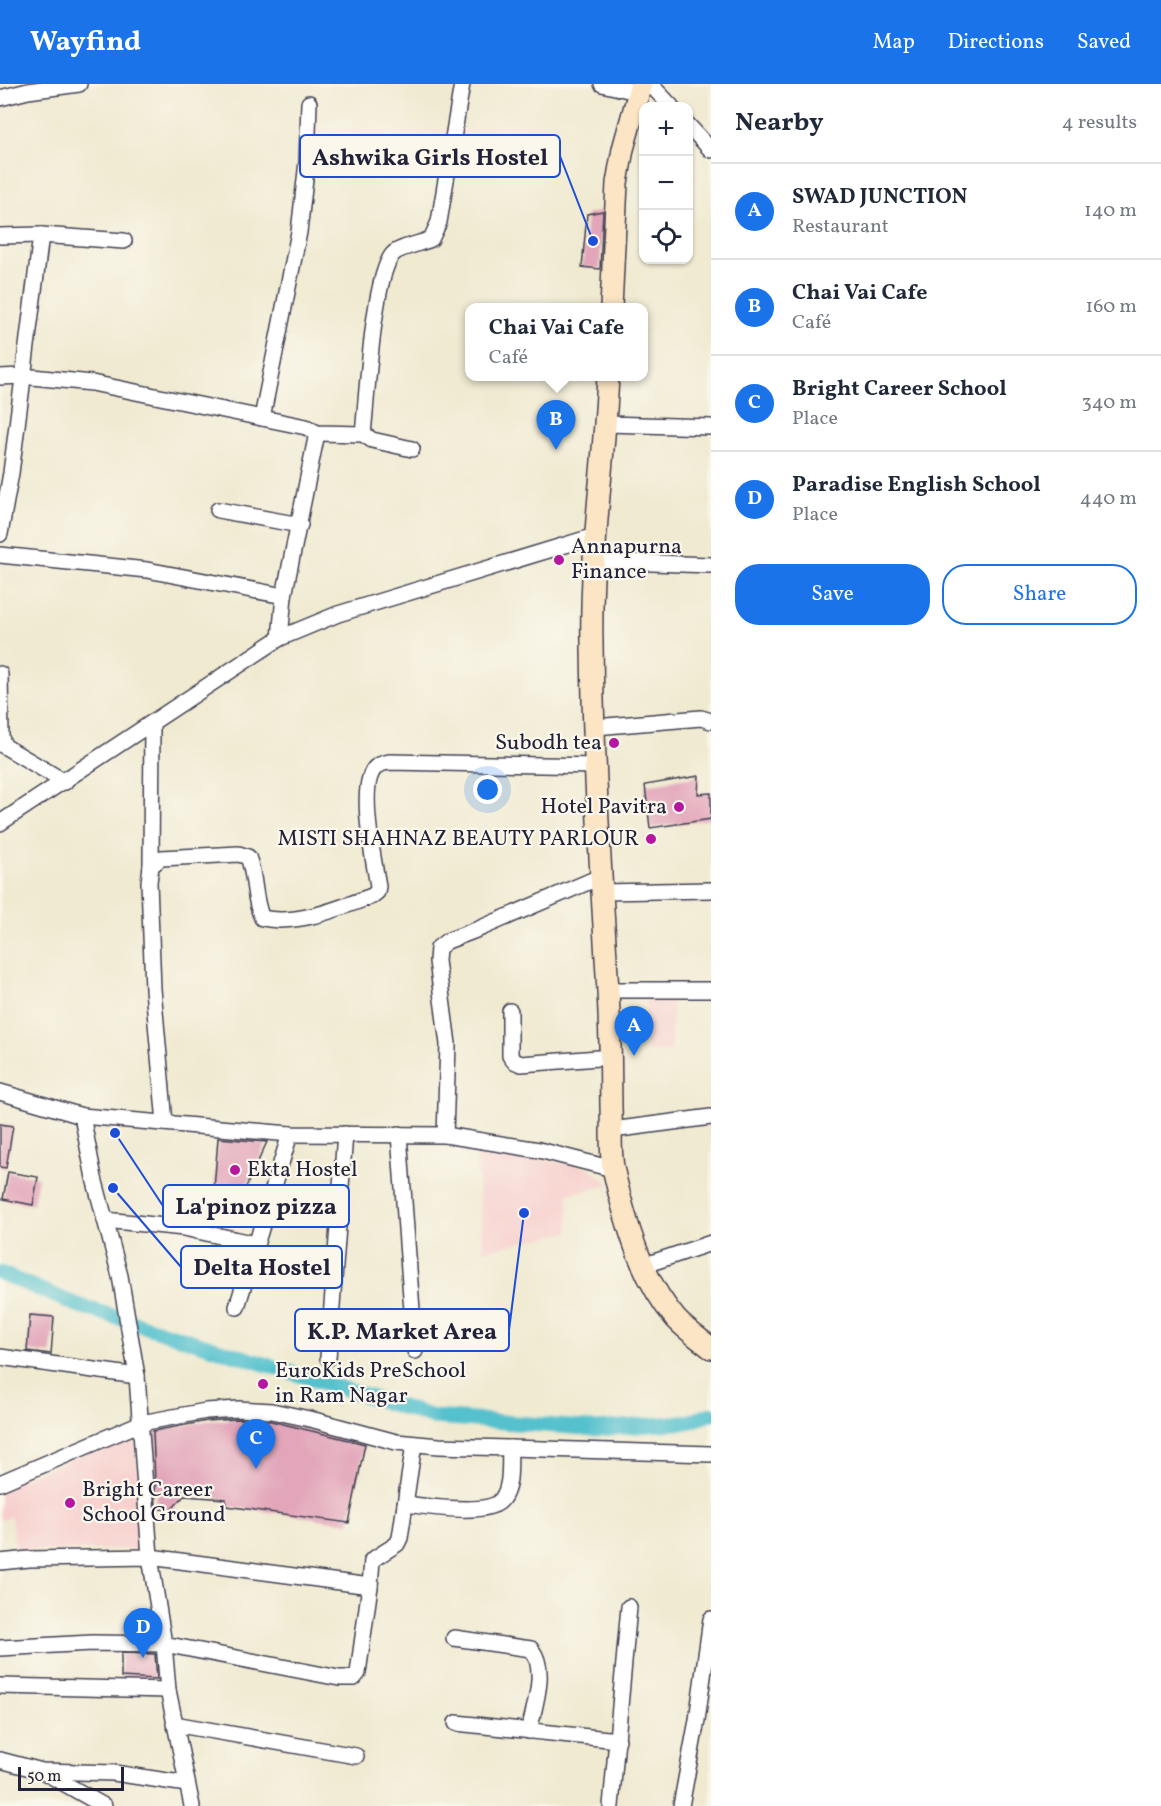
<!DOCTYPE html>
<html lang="en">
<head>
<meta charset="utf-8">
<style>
  :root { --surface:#fff; --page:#f2f2f3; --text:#1f2937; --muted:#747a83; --line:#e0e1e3; --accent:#1a73e8 }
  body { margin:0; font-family:Vollkorn,serif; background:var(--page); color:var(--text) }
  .controls { position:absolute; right:18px; top:18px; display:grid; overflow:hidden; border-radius:12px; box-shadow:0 2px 4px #0004 }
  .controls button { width:54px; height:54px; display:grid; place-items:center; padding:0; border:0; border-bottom:2px solid var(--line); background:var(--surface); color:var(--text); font:30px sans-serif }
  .scale { position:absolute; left:18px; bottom:15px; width:106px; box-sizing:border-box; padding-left:6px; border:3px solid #22223b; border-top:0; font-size:16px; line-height:21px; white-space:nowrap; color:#22223b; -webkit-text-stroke:4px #fbf7ec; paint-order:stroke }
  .you { position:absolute; left:488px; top:706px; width:21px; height:21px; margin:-15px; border:4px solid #fff; border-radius:50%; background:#1a73e8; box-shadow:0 0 0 9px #1a73e833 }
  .badge { display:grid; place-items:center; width:39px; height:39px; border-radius:50%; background:var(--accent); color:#fff; font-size:20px; font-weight:700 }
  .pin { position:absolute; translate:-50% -50px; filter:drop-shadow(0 2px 3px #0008) }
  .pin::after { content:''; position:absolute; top:32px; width:21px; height:18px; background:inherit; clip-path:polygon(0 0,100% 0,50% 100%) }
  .popup { position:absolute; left:465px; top:219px; width:183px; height:78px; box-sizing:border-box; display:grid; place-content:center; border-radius:12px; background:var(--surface); filter:drop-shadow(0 2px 4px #0005); font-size:20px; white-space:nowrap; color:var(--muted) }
  .popup b { font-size:22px; color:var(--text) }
  .popup::after { content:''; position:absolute; left:50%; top:100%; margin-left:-12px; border:12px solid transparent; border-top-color:var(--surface) }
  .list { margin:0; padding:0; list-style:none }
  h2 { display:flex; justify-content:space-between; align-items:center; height:78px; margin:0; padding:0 24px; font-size:26px }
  h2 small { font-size:20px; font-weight:400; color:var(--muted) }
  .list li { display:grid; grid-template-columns:39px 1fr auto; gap:18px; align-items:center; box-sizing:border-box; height:96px; padding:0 24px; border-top:2px solid var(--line) }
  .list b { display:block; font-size:22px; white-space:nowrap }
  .list p { margin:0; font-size:20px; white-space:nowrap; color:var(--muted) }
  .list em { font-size:20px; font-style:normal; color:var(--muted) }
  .actions { display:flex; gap:12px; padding:18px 24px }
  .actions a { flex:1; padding:14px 0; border:2px solid var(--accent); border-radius:24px; text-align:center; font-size:21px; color:var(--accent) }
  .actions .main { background:var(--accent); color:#fff }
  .icon { flex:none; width:33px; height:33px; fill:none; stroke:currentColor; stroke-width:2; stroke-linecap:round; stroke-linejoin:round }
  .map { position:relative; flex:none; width:711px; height:1722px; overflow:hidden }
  header { display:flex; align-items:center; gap:36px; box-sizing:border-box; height:84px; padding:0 30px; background:var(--accent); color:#fff }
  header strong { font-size:28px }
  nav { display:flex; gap:33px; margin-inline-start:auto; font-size:21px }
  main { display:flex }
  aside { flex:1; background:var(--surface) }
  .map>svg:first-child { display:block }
</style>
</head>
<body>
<header>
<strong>Wayfind</strong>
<nav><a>Map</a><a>Directions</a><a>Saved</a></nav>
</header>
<main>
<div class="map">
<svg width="711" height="1722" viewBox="0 0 711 1722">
  <rect width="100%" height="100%" fill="#fbf7ec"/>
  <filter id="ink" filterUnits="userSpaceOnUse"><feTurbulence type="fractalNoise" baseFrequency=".0167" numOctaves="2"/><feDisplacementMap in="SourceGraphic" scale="12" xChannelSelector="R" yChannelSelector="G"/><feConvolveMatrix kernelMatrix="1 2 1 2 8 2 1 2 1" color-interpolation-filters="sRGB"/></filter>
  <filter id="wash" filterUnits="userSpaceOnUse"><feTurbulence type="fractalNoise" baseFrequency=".008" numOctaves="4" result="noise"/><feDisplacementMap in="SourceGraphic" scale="24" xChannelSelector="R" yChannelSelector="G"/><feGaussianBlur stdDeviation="1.35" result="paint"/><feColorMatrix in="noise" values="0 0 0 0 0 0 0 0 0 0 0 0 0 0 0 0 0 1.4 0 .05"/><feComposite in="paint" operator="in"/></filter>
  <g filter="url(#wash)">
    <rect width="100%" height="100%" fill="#f0ead1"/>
    <!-- built -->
    <g fill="#f7d0ce">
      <polygon points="672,911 671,968 646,968 646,912"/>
      <polygon points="476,1065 588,1083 610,1101 568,1110 569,1148 483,1167"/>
      <polygon points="135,1349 143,1465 16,1467 11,1433 0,1437 0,1404"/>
    </g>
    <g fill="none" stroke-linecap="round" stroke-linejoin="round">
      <!-- canal -->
      <polyline stroke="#54c1cd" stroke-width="15" points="0,1189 77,1221 433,1333 598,1345 688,1338 711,1330"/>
    </g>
    <g id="blocks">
      <!-- building -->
      <g fill="#e2a5b9">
        <polygon points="603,127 600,185 582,183 587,130"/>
        <polygon points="699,692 698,710 711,709 711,735 650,744 645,701"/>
        <polygon points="0,1040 13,1042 6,1084 0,1083"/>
        <polygon points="218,1054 267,1058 239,1118 213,1118"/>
        <polygon points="8,1088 38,1093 33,1121 3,1115"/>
        <polygon points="30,1231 54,1233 51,1270 27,1267"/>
        <polygon points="238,1335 271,1337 365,1360 349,1439 226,1422 226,1415 184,1412 170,1427 156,1424 153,1347 207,1337"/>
        <polygon points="121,1569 155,1570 157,1595 121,1593"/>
      </g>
    </g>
  </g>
  <g filter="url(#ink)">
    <use href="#blocks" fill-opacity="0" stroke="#414052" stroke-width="1.5"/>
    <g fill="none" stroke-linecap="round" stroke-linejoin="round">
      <!-- street casing -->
      <g stroke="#414052" stroke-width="18">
        <g id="street">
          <polyline points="602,0 637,8"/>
          <polyline points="650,0 671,22"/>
          <polyline points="0,14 28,7 79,0"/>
          <polyline points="688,41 711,66"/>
          <polyline points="0,152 41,151 124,157"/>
          <polyline points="0,293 22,292 92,299 306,343 317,349 363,350 372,356 412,365"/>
          <polyline points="262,334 299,148 307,78 309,19"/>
          <polyline points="606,340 711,343"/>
          <path d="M363,350C367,314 373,192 393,170C398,164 422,159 431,155L439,138L462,0"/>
          <polyline points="218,426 300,441"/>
          <polyline points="0,450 11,389 41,151"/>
          <polyline points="0,471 147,486 284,512"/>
          <polyline points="593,477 711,481"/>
          <polyline points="280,554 284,512 317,349"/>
          <polyline points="0,590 1,653 4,662 65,698"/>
          <polyline points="595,643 701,634 711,637"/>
          <polyline points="0,739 280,554 338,530 595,452"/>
          <polyline points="151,782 152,639"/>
          <polyline points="602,808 711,806"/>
          <polyline points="608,906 711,906"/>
          <polyline points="510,927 510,972 514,977 521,980 611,973"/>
          <polyline points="0,1008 82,1032 290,1050 445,1051 539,1066 613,1085"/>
          <polyline points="82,1032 94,1094 120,1192 137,1292 150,1473 164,1560 168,1606 192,1722"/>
          <path d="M165,1039L153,905L149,798L151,782L161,774L239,770L248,773C256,793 253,815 262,834C298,842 339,824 372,812L377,808L378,802C374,778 357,699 376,683C379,680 384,679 389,678L597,682"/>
          <polyline points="612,1046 711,1033"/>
          <polyline points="399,1050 415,1267"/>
          <polyline points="445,1051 448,960 437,877 438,864 447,857 481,844 602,792"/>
          <polyline points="105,1136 184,1144 256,1160"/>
          <polyline points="642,1182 711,1159"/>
          <polyline points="237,1223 290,1050"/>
          <polyline points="0,1273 137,1292"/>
          <polyline points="328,1274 345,1050"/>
          <polyline points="0,1399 141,1339 206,1327 238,1325 272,1327 314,1336 396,1358 439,1362 711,1370"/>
          <path d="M405,1420C425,1422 490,1433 502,1415C512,1401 509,1381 510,1364"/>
          <polyline points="0,1478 29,1475 150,1473 370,1502 358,1589 354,1594 339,1594 164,1560 92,1559 0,1564"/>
          <polyline points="370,1502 372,1476 397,1460 400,1454 414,1360"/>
          <path d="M454,1554L531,1565C548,1585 534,1623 529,1647"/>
          <polyline points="0,1602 168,1606"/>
          <polyline points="456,1639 618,1656"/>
          <polyline points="174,1640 356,1672"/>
          <polyline points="0,1676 42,1687 114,1689 187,1700"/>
          <polyline points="44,1688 104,1722"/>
          <polyline points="611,1722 629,1523"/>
          <polyline points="681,1722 697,1636 711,1535"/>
        </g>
      </g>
      <!-- secondary casing -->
      <g stroke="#414052" stroke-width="24">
        <g id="secondary">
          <polyline points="611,224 617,99 623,65 641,0"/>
          <path d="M608,292C604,382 590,470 592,559C593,675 601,791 608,907C610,946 611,984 611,1023C612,1044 609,1067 614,1088C626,1140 641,1194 676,1235C686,1246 700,1255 711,1264"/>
        </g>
      </g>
      <!-- street -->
      <use href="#street" stroke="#fff" stroke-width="15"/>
      <!-- secondary -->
      <use href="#secondary" stroke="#fce5c4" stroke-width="21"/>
    </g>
  </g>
  <!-- markers -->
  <g fill="#b5179e" stroke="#fbf7ec" stroke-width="2">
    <circle cx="559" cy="476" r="6"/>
    <circle cx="614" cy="659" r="6"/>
    <circle cx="679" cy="723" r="6"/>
    <circle cx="651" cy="755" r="6"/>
    <circle cx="235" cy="1086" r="6"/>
    <circle cx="263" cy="1300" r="6"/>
    <circle cx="70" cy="1419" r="6"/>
  </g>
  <g text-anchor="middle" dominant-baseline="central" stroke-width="4.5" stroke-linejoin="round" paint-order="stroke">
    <!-- poi labels -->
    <g font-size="22" fill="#22223b" stroke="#fbf7ec" text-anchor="start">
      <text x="571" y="463">Annapurna<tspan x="571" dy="25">Finance</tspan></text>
      <text x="602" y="659" text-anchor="end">Subodh tea</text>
      <text x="667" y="723" text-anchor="end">Hotel Pavitra</text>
      <text x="639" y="755" text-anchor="end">MISTI SHAHNAZ BEAUTY PARLOUR</text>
      <text x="247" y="1086">Ekta Hostel</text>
      <text x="275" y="1287">EuroKids PreSchool<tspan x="275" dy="25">in Ram Nagar</tspan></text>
      <text x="82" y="1406">Bright Career<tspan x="82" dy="25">School Ground</tspan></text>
    </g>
  </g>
  <!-- callouts -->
  <path fill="none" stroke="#1d4ed8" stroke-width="2" d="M593 157L560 72M115 1049L163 1122M113 1104L181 1183M524 1129L509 1246"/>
  <g fill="#1d4ed8" stroke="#fbf7ec" stroke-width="2">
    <circle cx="593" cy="157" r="6"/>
    <circle cx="115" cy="1049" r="6"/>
    <circle cx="113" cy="1104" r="6"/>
    <circle cx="524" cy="1129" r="6"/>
  </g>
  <g fill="#fbf7ec" stroke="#1d4ed8" stroke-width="2">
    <rect x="300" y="51" width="260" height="42" rx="6"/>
    <rect x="163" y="1101" width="186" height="42" rx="6"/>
    <rect x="181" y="1162" width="161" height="42" rx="6"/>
    <rect x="295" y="1225" width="214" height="42" rx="6"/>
  </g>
  <g font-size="24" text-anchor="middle" font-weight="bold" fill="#22223b">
    <text x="430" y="81">Ashwika Girls Hostel</text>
    <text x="256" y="1130">La'pinoz pizza</text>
    <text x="262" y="1191">Delta Hostel</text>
    <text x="402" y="1255">K.P. Market Area</text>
  </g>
</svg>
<div class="controls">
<button>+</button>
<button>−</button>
<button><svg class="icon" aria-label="locate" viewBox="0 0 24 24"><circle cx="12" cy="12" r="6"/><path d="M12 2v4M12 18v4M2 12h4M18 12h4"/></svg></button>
</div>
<div class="scale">50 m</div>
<div class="you"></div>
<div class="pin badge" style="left:634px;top:972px">A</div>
<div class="pin badge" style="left:556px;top:366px">B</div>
<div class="popup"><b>Chai Vai Cafe</b>Café</div>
<div class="pin badge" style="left:256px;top:1385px">C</div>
<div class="pin badge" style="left:143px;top:1574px">D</div>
</div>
<aside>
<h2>Nearby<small>4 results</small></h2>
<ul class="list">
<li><span class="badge">A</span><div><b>SWAD JUNCTION</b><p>Restaurant</p></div><em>140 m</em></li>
<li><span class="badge">B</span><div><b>Chai Vai Cafe</b><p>Café</p></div><em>160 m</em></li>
<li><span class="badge">C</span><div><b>Bright Career School</b><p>Place</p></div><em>340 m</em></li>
<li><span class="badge">D</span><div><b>Paradise English School</b><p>Place</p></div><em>440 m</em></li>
</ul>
<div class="actions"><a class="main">Save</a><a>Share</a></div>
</aside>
</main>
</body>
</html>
